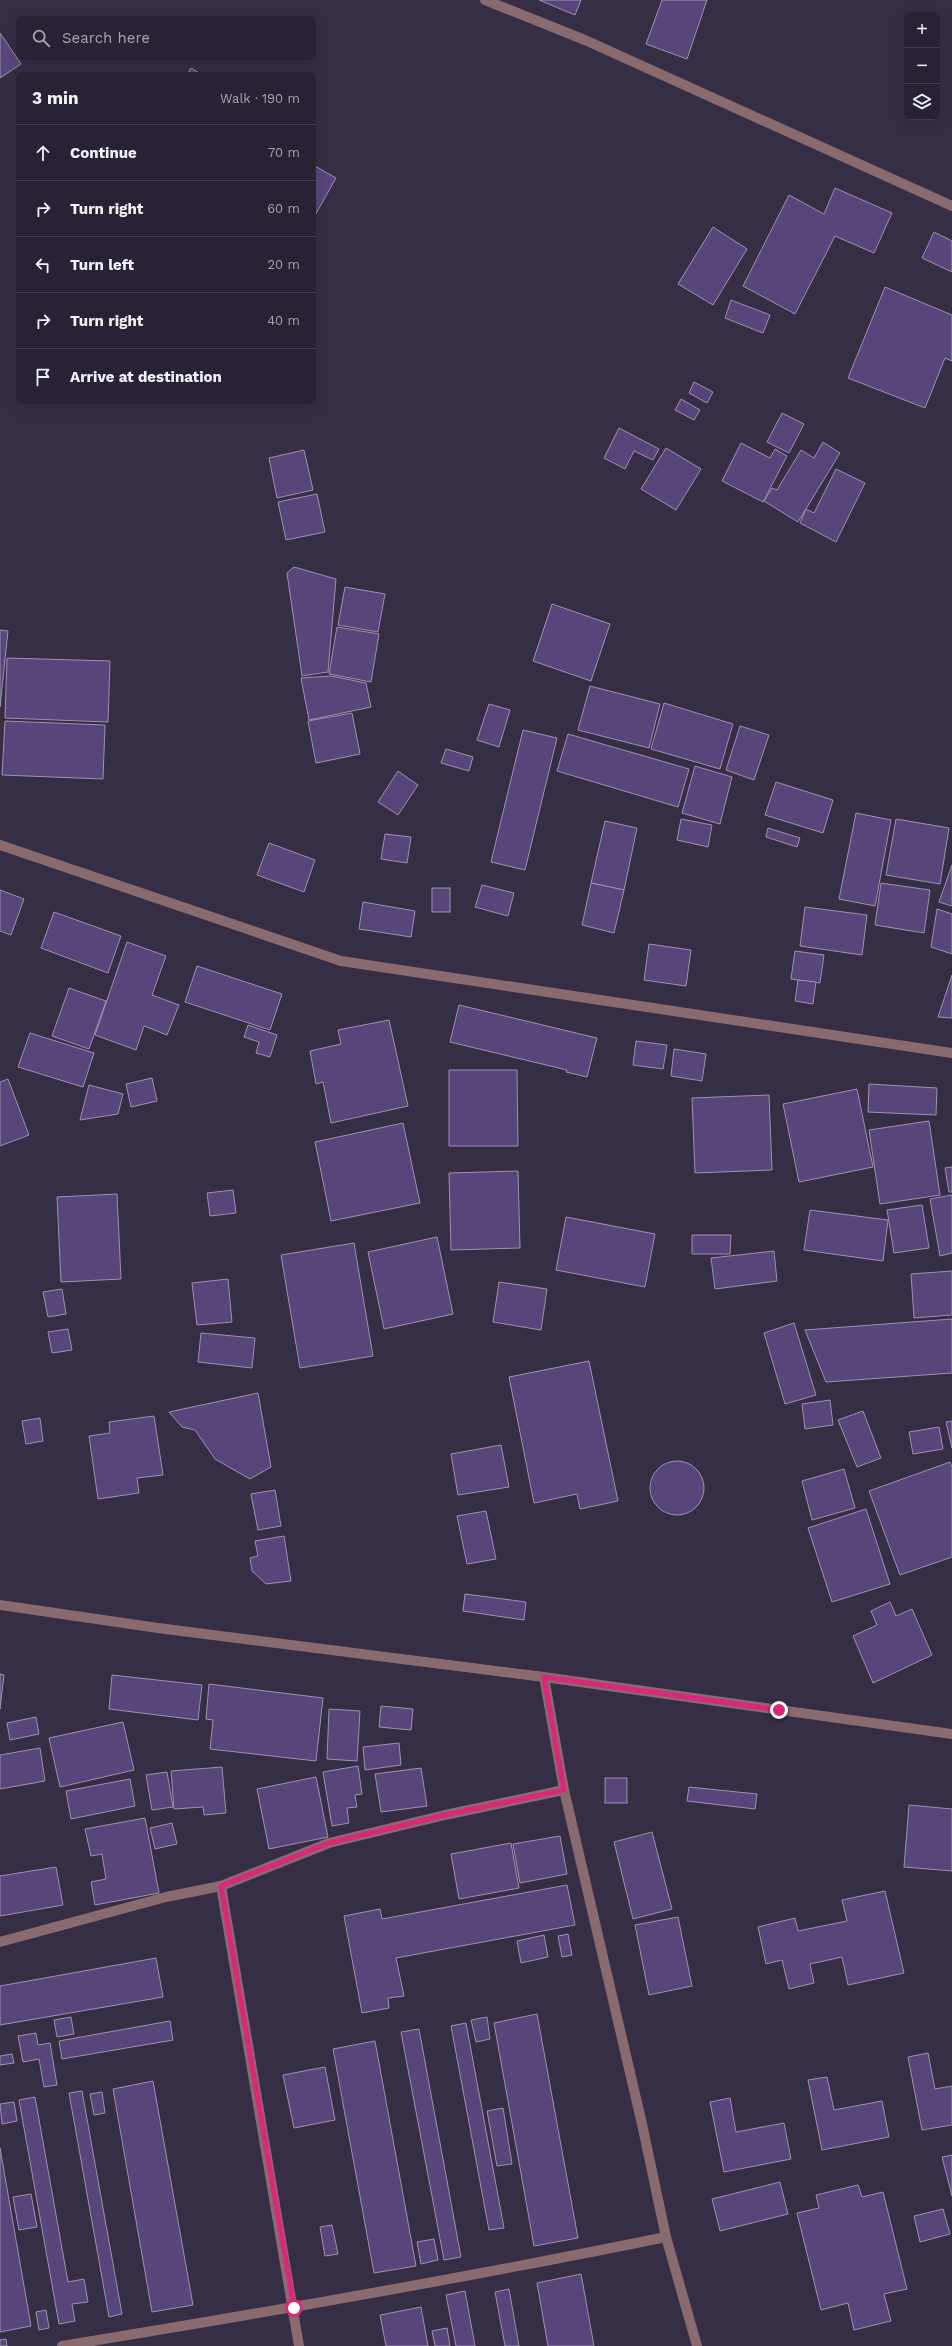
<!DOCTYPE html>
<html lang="en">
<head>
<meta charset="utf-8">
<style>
  :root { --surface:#282234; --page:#342f40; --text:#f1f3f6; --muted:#a5a4ac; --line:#443f4f }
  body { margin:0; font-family:"Work Sans",sans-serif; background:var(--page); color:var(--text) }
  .controls { position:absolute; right:12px; top:12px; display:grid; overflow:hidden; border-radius:8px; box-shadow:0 4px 16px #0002 }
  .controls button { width:36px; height:36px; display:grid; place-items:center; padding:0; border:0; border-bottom:1px solid var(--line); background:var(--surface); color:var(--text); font:20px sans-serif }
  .stop { position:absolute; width:12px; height:12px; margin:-9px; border:3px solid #db2777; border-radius:50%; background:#fff }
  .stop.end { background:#db2777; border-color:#fff; box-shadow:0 1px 4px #0008 }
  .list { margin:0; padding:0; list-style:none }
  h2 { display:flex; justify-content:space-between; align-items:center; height:52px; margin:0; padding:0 16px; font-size:17px }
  h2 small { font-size:13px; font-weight:400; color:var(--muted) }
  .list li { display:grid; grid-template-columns:26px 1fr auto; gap:12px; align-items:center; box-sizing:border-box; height:56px; padding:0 16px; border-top:1px solid var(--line) }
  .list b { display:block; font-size:15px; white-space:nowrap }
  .list em { font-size:13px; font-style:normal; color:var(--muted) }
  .icon { flex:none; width:22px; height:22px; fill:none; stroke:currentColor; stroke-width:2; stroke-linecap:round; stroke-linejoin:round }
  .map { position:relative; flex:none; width:952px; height:2346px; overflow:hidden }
  .search { position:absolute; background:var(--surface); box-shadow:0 4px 16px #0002; left:16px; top:16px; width:300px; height:44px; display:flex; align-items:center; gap:10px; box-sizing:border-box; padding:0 14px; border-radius:8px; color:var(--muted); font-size:15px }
  .panel { position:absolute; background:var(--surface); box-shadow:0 4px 16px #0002; left:16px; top:72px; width:300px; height:332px; border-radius:8px }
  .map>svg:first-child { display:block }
</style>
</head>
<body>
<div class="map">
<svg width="952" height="2346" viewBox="0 0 952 2346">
  <rect width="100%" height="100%" fill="#352e45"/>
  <!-- building -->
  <g fill="#58467a" stroke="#9b93af">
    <polygon points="539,0 581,0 575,15"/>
    <polygon points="662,0 707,0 687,59 646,44"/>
    <polygon points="0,33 21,64 0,78"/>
    <polygon points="191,68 202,75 187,75"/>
    <polygon points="313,165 336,178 313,219"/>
    <polygon points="835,188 892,213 874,253 835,236 795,314 743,286 789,195 824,214"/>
    <polygon points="713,227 747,249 713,305 678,284"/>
    <polygon points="934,232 952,241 952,272 922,258"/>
    <polygon points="885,287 952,315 952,361 945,358 925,408 848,378"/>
    <polygon points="731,300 770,315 763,333 725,318"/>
    <polygon points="694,382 713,392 707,403 689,393"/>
    <polygon points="681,399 700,410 694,420 675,410"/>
    <polygon points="782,413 804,424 789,453 767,442"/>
    <polygon points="619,428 659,449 653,460 634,451 625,469 604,458"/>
    <polygon points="823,442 840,453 798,522 764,501 772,488 777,490 801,450 814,458"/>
    <polygon points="741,443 770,458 775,449 787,456 763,502 722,481"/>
    <polygon points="666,448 701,469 676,510 641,489"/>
    <polygon points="304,450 313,490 277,498 269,458"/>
    <polygon points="836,469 865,483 836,542 800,523 806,509 814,513"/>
    <polygon points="317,494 325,532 286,540 278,502"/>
    <polygon points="294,567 336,579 328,672 302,676 287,573"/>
    <polygon points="345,587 385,594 378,632 338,625"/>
    <polygon points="552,604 610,624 591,681 533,661"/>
    <polygon points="337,627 379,634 371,682 329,674"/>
    <polygon points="0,630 8,631 0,707"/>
    <polygon points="7,658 110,661 108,722 5,718"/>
    <polygon points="331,676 366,683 371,707 309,720 301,678"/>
    <polygon points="590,686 660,704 649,748 578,730"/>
    <polygon points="664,703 733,724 720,769 651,749"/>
    <polygon points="489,704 510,710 499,747 477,740"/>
    <polygon points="352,713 360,754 316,763 308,721"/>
    <polygon points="5,721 105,725 103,779 2,775"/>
    <polygon points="740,726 769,735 754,780 726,770"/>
    <polygon points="523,730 557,738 525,870 491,862"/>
    <polygon points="568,734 689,769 678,807 557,771"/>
    <polygon points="446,749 473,757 469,771 441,763"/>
    <polygon points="695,766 732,777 720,824 682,813"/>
    <polygon points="398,771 418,785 398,815 378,802"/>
    <polygon points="776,782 833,800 823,833 765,815"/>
    <polygon points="856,813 891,820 875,906 839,899"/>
    <polygon points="681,819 712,825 708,847 677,840"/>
    <polygon points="896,819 949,828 940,884 886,875"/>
    <polygon points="605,821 637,828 624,890 591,883"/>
    <polygon points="768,828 800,838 797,847 766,837"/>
    <polygon points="385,834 411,837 407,863 381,859"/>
    <polygon points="269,843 315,860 304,892 257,875"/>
    <polygon points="952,865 952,906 939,902"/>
    <polygon points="591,883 624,890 614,933 582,925"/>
    <polygon points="881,883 930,890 924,933 875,925"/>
    <polygon points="482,885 514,893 508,916 475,907"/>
    <rect x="432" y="888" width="18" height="24"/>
    <polygon points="0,890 24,899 11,935 0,931"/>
    <polygon points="363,902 415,911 411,937 359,929"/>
    <polygon points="805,907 867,915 862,955 800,946"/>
    <polygon points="937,909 952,914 952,954 931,947"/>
    <polygon points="54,912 121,936 108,973 41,948"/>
    <polygon points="127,942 166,956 152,995 179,1005 167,1035 144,1026 136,1050 95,1035"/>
    <polygon points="649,944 691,950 686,986 644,980"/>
    <polygon points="795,951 824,955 820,983 791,979"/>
    <polygon points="197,966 282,994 270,1030 185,1002"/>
    <polygon points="952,975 952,1018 938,1017"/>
    <polygon points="798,980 816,982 813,1004 795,1001"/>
    <polygon points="69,988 106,1001 89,1049 52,1036"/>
    <polygon points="459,1005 597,1038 587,1077 566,1072 567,1070 450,1042"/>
    <polygon points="389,1020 408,1106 331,1123 323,1082 316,1084 310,1051 341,1044 338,1030"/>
    <polygon points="248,1025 277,1035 270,1057 256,1053 259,1042 244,1037"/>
    <polygon points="30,1033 94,1053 83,1087 18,1067"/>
    <polygon points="636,1041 667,1045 663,1069 633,1065"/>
    <polygon points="674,1049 706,1054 702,1081 671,1076"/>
    <polygon points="449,1070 517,1070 518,1146 449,1146"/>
    <polygon points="152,1078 157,1101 131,1107 126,1084"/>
    <polygon points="8,1079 29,1135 0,1146 0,1082"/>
    <polygon points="869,1084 937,1088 936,1115 868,1112"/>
    <polygon points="89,1085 123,1094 118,1114 80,1120"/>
    <polygon points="857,1089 873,1167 799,1182 783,1104"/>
    <polygon points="769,1095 772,1170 695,1173 692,1098"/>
    <polygon points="929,1121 940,1195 880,1204 869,1130"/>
    <polygon points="403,1123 420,1203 331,1221 315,1142"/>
    <polygon points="952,1167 952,1192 949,1192 945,1168"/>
    <polygon points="518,1171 520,1248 451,1250 449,1173"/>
    <polygon points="233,1190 236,1213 210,1216 207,1193"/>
    <polygon points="117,1194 121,1279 61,1282 57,1197"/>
    <polygon points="952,1195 952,1253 940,1256 930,1199"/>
    <polygon points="922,1205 929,1248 894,1253 887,1210"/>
    <polygon points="810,1210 888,1220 883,1261 804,1250"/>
    <polygon points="566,1217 655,1234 645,1287 556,1270"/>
    <polygon points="692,1235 731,1235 730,1254 692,1254"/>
    <polygon points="437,1237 453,1314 384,1329 368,1252"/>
    <polygon points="354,1243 373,1356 300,1368 281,1255"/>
    <polygon points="774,1251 777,1281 715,1289 711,1258"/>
    <polygon points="952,1271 952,1315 914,1318 911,1274"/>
    <polygon points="228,1279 232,1322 197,1325 192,1283"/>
    <polygon points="499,1282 547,1289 541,1330 493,1322"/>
    <polygon points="62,1289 66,1314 48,1317 43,1292"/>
    <polygon points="952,1319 952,1373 826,1382 805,1330"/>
    <polygon points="794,1323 816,1395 785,1404 764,1333"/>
    <polygon points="68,1329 72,1350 52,1353 48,1332"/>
    <polygon points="201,1333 255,1338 252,1368 198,1362"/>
    <polygon points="589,1361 618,1501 580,1509 577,1494 534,1503 509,1377"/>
    <polygon points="258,1393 271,1467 250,1479 215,1459 195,1430 182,1427 169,1412"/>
    <polygon points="830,1400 833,1425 805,1429 802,1404"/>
    <polygon points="863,1411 881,1458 857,1467 838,1420"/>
    <polygon points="154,1416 163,1475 137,1478 139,1493 98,1499 89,1436 110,1433 109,1422"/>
    <polygon points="40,1418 43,1441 26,1444 22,1421"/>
    <polygon points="952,1421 952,1448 946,1422"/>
    <polygon points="939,1427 943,1449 913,1454 909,1432"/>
    <polygon points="501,1445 509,1487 458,1495 451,1454"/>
    <circle cx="677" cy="1488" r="27"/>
    <polygon points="950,1462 952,1467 952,1557 900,1575 869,1491"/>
    <polygon points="844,1469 855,1508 812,1520 802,1481"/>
    <polygon points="275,1490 281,1526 258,1530 251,1494"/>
    <polygon points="866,1509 890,1584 832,1602 808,1528"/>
    <polygon points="486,1511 496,1559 467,1564 457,1516"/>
    <polygon points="284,1536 291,1581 266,1584 252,1571 250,1558 258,1556 255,1541"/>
    <polygon points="465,1594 526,1602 524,1620 463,1611"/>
    <polygon points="890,1602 896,1616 912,1609 932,1655 873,1683 853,1636 877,1625 871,1611"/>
    <polygon points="0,1674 4,1675 0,1709"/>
    <polygon points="112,1675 202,1685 198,1720 109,1709"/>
    <polygon points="209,1684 323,1698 316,1761 210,1749 213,1720 206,1719"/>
    <polygon points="381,1706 413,1709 411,1730 379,1727"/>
    <polygon points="329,1709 360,1711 357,1761 327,1759"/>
    <polygon points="36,1717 39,1734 10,1740 7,1723"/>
    <polygon points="123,1722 134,1770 60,1787 49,1738"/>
    <polygon points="399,1743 401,1765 365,1770 363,1747"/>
    <polygon points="40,1748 45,1781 0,1789 0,1755"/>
    <polygon points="358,1766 362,1794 355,1795 357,1807 347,1808 349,1823 332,1826 323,1772"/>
    <polygon points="222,1767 226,1813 204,1815 203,1807 174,1809 171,1771"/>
    <polygon points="421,1768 427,1806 381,1812 375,1774"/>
    <polygon points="167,1772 173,1807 152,1810 146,1775"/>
    <polygon points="316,1777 328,1837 269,1849 257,1789"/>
    <rect x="605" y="1778" width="22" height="25"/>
    <polygon points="130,1779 135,1806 71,1819 66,1791"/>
    <polygon points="689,1787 757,1794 755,1809 687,1801"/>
    <polygon points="909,1805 952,1809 952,1871 904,1867"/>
    <polygon points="145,1818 159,1893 95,1905 91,1882 106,1879 102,1854 91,1856 85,1829"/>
    <polygon points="172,1823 177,1844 155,1849 150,1828"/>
    <polygon points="652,1832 672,1909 633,1919 614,1842"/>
    <polygon points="560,1836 567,1874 520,1883 513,1844"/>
    <polygon points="511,1843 519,1888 459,1899 451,1854"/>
    <polygon points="56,1867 63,1905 0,1916 0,1876"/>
    <polygon points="567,1885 575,1925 396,1958 404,1996 388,1998 389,2008 362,2013 344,1916 380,1909 382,1919"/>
    <polygon points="885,1891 904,1973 848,1985 842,1957 810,1964 814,1983 789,1989 782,1960 766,1964 758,1927 795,1918 798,1931 847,1921 842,1900"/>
    <polygon points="678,1917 692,1986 649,1995 635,1925"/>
    <polygon points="568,1934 572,1955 562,1957 558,1936"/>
    <polygon points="544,1935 548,1957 521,1963 517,1941"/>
    <polygon points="156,1958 163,1997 0,2025 0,1986"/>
    <polygon points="537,2014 578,2238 534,2246 494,2023"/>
    <polygon points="71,2017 74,2034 57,2037 54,2020"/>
    <polygon points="487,2017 490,2039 476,2042 471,2020"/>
    <polygon points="170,2021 173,2040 62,2059 59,2041"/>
    <polygon points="466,2023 504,2228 489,2230 451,2026"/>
    <polygon points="419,2029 461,2257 444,2260 401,2032"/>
    <polygon points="36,2033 38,2045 50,2043 57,2085 44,2087 39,2059 23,2062 18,2036"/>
    <polygon points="375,2041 416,2266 374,2273 333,2049"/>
    <polygon points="928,2053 935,2089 952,2086 952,2125 922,2130 908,2057"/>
    <polygon points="12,2054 14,2063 0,2065 0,2056"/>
    <polygon points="325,2067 335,2120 294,2128 283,2075"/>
    <polygon points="827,2077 834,2110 882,2101 889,2137 822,2150 808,2080"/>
    <polygon points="153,2081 193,2305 152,2312 113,2089"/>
    <polygon points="82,2091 122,2314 109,2317 69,2093"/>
    <polygon points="102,2092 105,2113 94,2115 90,2094"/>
    <polygon points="35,2097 68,2282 84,2279 88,2302 72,2304 75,2321 59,2324 19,2100"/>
    <polygon points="730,2098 736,2132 784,2123 791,2159 724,2172 710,2102"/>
    <polygon points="14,2102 17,2121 2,2124 0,2104"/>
    <polygon points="503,2108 512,2164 497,2166 487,2111"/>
    <polygon points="0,2148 31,2326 0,2332"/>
    <polygon points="952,2155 952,2196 942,2157"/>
    <polygon points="780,2182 788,2214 720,2231 712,2199"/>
    <polygon points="858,2185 862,2197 883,2192 907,2289 884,2294 891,2321 854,2330 848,2303 821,2310 797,2213 819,2208 816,2195"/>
    <polygon points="31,2194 37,2227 19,2230 13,2197"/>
    <polygon points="943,2209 950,2234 920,2242 914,2216"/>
    <polygon points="332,2225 338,2254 325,2256 320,2227"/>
    <polygon points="434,2239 438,2260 421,2264 417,2242"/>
    <polygon points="581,2274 594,2346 548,2346 537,2283"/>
    <polygon points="509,2289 519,2346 505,2346 495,2292"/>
    <polygon points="465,2291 475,2346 456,2346 446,2295"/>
    <polygon points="421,2307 428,2346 386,2346 380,2315"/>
    <polygon points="46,2310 49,2328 39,2330 36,2312"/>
    <polygon points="447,2328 450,2346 435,2346 432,2331"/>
    <polygon points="6,2339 7,2346 0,2346 0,2340"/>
  </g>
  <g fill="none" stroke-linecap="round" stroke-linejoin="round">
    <!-- minor -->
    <g stroke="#886a6f" stroke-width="10">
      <polyline points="485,0 585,40 952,206"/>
      <polyline points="0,845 341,961 952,1053"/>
      <polyline points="0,1605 158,1628 544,1677 952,1734"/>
      <polyline points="544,1677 564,1790 642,2124 666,2237 697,2346"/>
      <polyline points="221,1886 299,2346"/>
      <polyline points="0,1942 166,1897 221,1886 329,1843 445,1815 564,1790"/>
      <path d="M62,2346C264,2313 465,2278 666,2237"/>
    </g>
  </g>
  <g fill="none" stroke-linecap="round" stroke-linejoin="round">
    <!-- route -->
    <polyline stroke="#db2777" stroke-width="5" points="294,2308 221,1886 329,1843 445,1815 564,1790 544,1677 779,1710"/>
  </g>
</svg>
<div class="controls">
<button>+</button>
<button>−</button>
<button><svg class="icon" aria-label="layers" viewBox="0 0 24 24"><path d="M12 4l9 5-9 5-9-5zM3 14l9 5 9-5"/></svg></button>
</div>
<div class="stop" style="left:294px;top:2308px"></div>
<div class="stop end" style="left:779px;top:1710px"></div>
<div class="search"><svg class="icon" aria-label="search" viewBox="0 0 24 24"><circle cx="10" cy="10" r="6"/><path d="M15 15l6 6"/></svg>Search here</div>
<section class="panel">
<h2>3 min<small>Walk · 190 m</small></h2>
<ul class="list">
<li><svg class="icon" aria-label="ahead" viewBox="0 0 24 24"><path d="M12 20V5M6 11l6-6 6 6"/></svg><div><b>Continue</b></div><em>70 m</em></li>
<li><svg class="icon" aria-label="right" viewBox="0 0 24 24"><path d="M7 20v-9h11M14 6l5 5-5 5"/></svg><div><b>Turn right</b></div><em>60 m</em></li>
<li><svg class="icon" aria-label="left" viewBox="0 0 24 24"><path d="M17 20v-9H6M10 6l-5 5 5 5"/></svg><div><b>Turn left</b></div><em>20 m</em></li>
<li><svg class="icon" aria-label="right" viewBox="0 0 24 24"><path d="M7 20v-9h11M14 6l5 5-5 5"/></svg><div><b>Turn right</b></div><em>40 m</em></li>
<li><svg class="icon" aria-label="arrive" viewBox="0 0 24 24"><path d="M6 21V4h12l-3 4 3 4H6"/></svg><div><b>Arrive at destination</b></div></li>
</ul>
</section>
</div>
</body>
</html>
